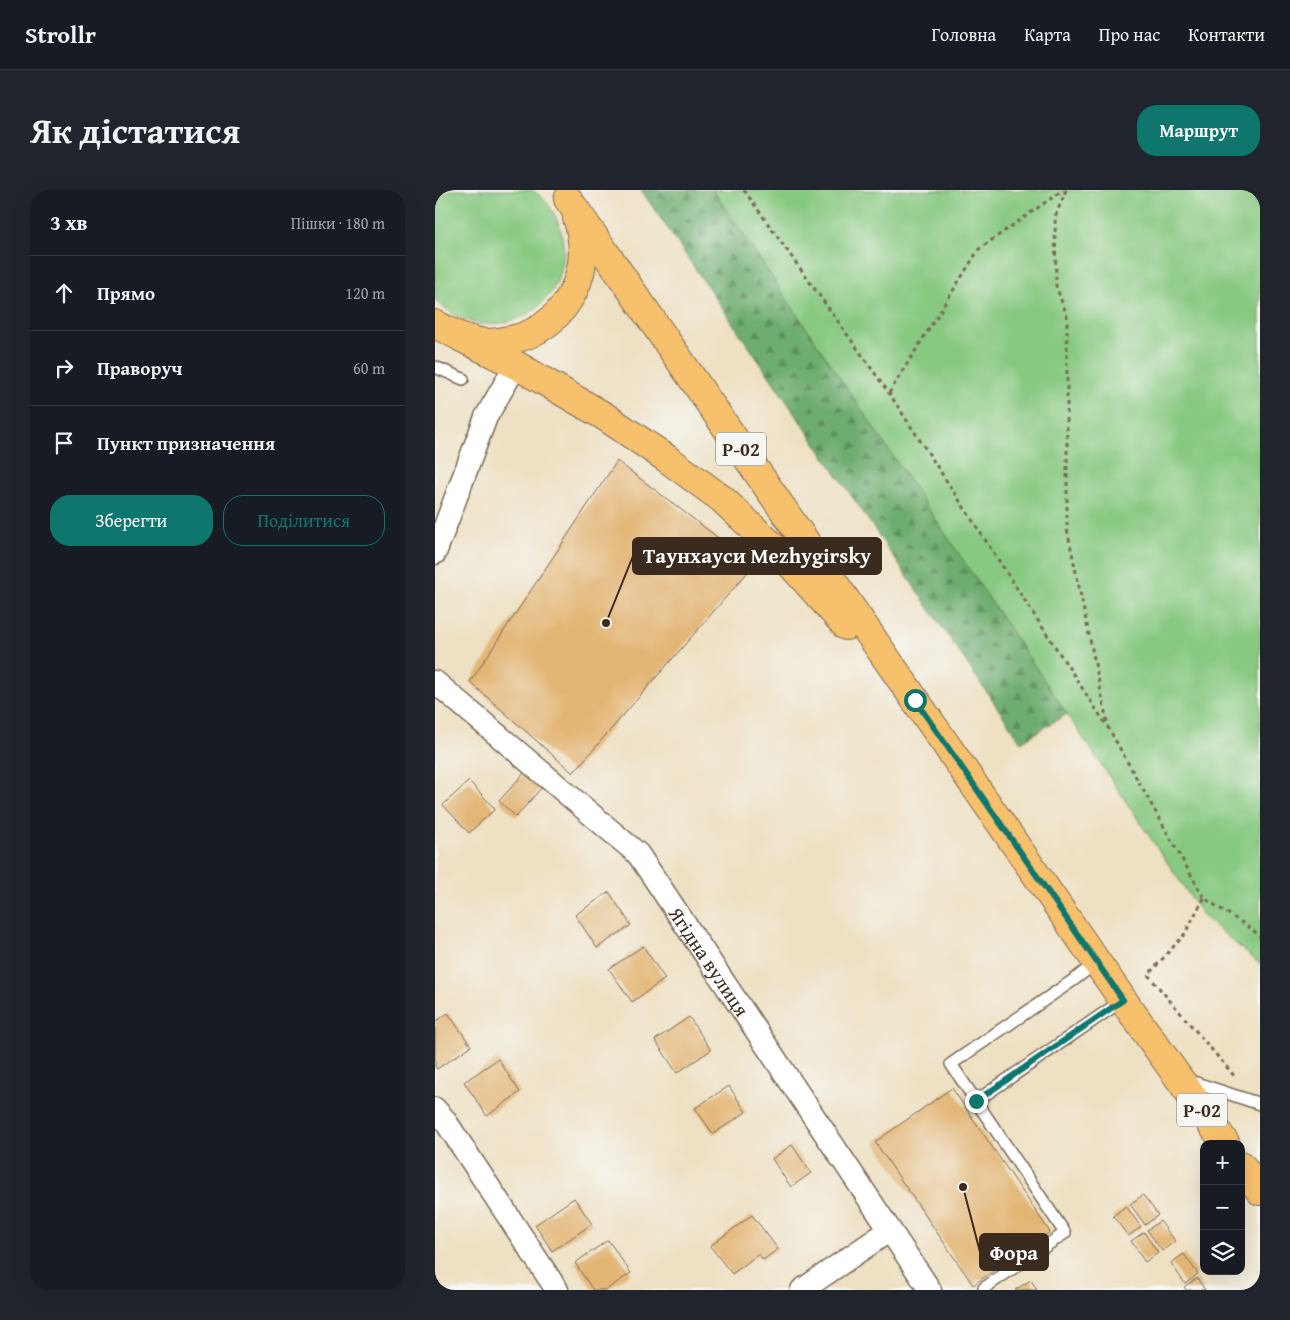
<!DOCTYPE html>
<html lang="uk">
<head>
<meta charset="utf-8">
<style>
  :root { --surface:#171b24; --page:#20242c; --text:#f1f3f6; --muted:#9ea1a6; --line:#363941; --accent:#0f766e }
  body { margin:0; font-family:"Gentium Book Plus",serif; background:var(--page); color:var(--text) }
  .controls { position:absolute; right:15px; bottom:15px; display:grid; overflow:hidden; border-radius:10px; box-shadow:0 5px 20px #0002 }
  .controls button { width:45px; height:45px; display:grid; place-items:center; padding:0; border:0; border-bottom:1px solid var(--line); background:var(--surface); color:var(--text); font:25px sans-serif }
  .stop { position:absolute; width:15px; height:15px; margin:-11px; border:4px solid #0f766e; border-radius:50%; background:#fff }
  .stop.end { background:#0f766e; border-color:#fff; box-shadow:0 1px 5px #0008 }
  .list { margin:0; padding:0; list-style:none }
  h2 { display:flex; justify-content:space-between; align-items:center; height:65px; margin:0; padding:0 20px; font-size:21px }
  h2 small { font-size:16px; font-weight:400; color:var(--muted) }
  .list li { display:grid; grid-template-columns:32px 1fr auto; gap:15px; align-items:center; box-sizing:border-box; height:75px; padding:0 20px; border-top:1px solid var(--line) }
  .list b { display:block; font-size:19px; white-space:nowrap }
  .list em { font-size:16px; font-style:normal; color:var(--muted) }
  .actions { display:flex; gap:10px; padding:15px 20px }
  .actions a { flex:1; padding:11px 0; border:1px solid var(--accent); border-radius:20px; text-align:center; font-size:18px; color:var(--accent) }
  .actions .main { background:var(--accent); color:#fff }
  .icon { flex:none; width:28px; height:28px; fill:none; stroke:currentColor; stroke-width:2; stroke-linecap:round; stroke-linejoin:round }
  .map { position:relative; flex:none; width:825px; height:1100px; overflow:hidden; border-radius:20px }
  header { display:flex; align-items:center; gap:30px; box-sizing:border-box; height:70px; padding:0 25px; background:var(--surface); border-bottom:1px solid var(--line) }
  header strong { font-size:24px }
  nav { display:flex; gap:28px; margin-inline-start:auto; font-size:18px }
  .intro { display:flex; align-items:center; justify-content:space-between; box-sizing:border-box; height:120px; padding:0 30px }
  h1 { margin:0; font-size:35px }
  .button { padding:12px 22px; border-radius:20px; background:var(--accent); color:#fff; font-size:18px; font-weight:700 }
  main { display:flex; gap:30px; padding:0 30px }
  aside { flex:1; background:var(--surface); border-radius:20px; box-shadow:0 5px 20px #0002 }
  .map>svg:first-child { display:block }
</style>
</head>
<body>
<header>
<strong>Strollr</strong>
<nav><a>Головна</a><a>Карта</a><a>Про нас</a><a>Контакти</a></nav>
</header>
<div class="intro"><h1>Як дістатися</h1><a class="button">Маршрут</a></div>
<main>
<aside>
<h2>3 хв<small>Пішки · 180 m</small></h2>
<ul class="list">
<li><svg class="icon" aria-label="ahead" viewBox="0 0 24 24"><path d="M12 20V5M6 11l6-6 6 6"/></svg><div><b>Прямо</b></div><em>120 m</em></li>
<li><svg class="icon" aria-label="right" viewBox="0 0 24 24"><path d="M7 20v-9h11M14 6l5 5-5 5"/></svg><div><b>Праворуч</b></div><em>60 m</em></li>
<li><svg class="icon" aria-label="arrive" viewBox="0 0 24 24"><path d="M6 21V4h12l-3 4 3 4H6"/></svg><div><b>Пункт призначення</b></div></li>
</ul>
<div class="actions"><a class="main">Зберегти</a><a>Поділитися</a></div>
</aside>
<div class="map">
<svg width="825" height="1100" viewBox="0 0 825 1100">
  <defs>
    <pattern id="forest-firs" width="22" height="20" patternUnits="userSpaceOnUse" patternTransform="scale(1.25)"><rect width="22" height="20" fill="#6ead6f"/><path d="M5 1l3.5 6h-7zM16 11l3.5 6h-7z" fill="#5c8d5b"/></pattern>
  </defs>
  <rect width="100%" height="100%" fill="#f6f6f2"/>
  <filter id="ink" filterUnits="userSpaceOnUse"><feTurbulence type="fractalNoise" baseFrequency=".02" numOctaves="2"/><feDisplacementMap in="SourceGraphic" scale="10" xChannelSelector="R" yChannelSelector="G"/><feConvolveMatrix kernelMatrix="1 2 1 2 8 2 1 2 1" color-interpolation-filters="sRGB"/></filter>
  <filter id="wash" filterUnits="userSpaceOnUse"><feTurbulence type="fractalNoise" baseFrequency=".0096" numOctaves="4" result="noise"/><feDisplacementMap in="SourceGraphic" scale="20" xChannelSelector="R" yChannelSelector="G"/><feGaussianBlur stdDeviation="1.12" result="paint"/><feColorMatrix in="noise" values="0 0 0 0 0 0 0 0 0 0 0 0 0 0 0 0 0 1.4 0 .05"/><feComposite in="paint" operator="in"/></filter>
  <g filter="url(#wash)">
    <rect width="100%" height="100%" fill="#eee0c2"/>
    <!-- green -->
    <g fill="#88c981" stroke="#627a50">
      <path d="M14,0H97C109,7 118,19 123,32C143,82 108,134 55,134C51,134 47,134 43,134C36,132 28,129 21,126C14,122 7,115 0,110V13Z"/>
      <polygon points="278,0 825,0 825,774 769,727"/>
    </g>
    <!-- forest -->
    <polygon fill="url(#forest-firs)" stroke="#546c46" points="206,0 278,0 632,524 586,552"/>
    <g id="blocks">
      <!-- building -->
      <g fill="#e3b574">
        <polygon points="182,271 319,375 138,583 35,492"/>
        <polygon points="91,581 108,596 81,627 64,611"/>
        <polygon points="34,591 60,619 34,643 8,615"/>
        <polygon points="174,702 196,735 162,758 140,725"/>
        <polygon points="208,756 230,789 197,812 174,779"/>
        <polygon points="13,823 36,856 2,879 0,877 0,832"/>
        <polygon points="254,827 276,860 242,883 220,850"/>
        <polygon points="63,869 85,902 52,926 29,892"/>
        <polygon points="294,896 311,922 278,944 260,918"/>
        <polygon points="517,898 615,1042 538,1095 440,952"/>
        <polygon points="357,955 376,983 356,997 337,969"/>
        <polygon points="708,1005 723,1025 710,1035 695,1014"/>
        <polygon points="139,1008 157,1034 117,1061 100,1035"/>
        <polygon points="691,1016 706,1037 693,1046 678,1026"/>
        <polygon points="317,1025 343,1059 328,1070 324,1064 297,1084 275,1056"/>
        <polygon points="725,1031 740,1051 727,1061 712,1040"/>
        <polygon points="709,1042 723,1063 710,1072 696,1051"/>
        <polygon points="173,1050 196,1083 171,1100 158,1100 140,1073"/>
        <polygon points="749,1064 763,1084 750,1094 736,1073"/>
        <polygon points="762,1088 770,1100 751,1100 749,1097"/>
        <polygon points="596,1090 602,1100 580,1100"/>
      </g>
    </g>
  </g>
  <g filter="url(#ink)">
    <use href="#blocks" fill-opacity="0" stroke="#7a6a57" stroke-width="1"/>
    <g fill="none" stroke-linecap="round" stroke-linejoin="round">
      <!-- service casing -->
      <g stroke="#7a6a57" stroke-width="14">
        <g id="service">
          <polyline points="0,177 28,189"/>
          <polyline points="752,890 825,914"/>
          <polyline points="541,911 688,810"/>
          <polyline points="549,1098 630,1043 516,874 640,789 662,772"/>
        </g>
      </g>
      <!-- minor casing -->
      <g stroke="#7a6a57" stroke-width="25">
        <g id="minor">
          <polyline points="0,363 51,227 81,175"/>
          <path id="s1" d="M0,492L203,664L495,1100"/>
          <polyline points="0,919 9,929 122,1100"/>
          <polyline points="367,1100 455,1040"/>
        </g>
      </g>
      <!-- primary casing -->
      <g stroke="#7a6a57" stroke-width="30">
        <g id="primary">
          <polyline points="133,9 688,810 791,954"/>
          <path d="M0,134C17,143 34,152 54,153C59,153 64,152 69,151C118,145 153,99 147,50C146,42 145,35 142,28"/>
          <polyline points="25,147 81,175 169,226 231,268 287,309 351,369 411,436"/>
          <polyline points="806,975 825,1001"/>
        </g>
      </g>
      <!-- path -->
      <g stroke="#7a6a57" stroke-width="3" stroke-dasharray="4 4" stroke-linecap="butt">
        <polyline points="309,0 454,203 674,539 769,708 818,740 825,747"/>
        <polyline points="631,0 620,27 621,96 632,126 632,339 673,536"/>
        <polyline points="454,203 544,59 628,0"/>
        <polyline points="769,708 749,745 713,785 801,888"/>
      </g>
      <!-- service -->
      <use href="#service" stroke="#fff" stroke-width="11"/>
      <!-- minor -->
      <use href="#minor" stroke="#fff" stroke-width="22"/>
      <!-- primary -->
      <use href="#primary" stroke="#f7c06c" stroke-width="28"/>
    </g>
  </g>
  <g fill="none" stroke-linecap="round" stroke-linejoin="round" filter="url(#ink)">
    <!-- route -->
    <polyline stroke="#0f766e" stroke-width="6" points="480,510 688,810 541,911"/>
  </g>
  <g text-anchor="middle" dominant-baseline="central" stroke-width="5" stroke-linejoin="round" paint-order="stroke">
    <!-- shield labels -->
    <g fill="#f6f6f2" stroke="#73675e" stroke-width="1">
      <rect x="281" y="242.5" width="50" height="33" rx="4"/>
      <rect x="742" y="903.5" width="50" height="33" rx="4"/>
    </g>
    <g font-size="19" font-weight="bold" fill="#3b2a1e">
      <text x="306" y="259">Р-02</text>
      <text x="767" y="920">Р-02</text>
    </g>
    <!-- street labels -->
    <g font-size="20" fill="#3b2a1e" stroke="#f6f6f2">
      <text stroke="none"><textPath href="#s1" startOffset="395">Ягідна вулиця</textPath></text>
    </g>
  </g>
  <!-- callouts -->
  <path fill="none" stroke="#3b2a1e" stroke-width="2" d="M171 433L198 366M528 997L545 1062"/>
  <g fill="#3b2a1e" stroke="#f6f6f2" stroke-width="2">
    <circle cx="171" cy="433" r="5"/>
    <circle cx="528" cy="997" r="5"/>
  </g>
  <g fill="#3b2a1e" stroke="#3b2a1e" stroke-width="2">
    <rect x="198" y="348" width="248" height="36" rx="5"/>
    <rect x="545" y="1044" width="68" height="36" rx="5"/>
  </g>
  <g font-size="21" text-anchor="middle" font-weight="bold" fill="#fff">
    <text x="322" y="373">Таунхауси Mezhygirsky</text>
    <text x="579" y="1070">Фора</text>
  </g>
</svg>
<div class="controls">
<button>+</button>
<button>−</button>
<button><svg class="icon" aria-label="layers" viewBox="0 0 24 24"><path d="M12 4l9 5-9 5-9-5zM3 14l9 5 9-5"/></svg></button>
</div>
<div class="stop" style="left:480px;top:510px"></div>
<div class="stop end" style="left:541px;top:911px"></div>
</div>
</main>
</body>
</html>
